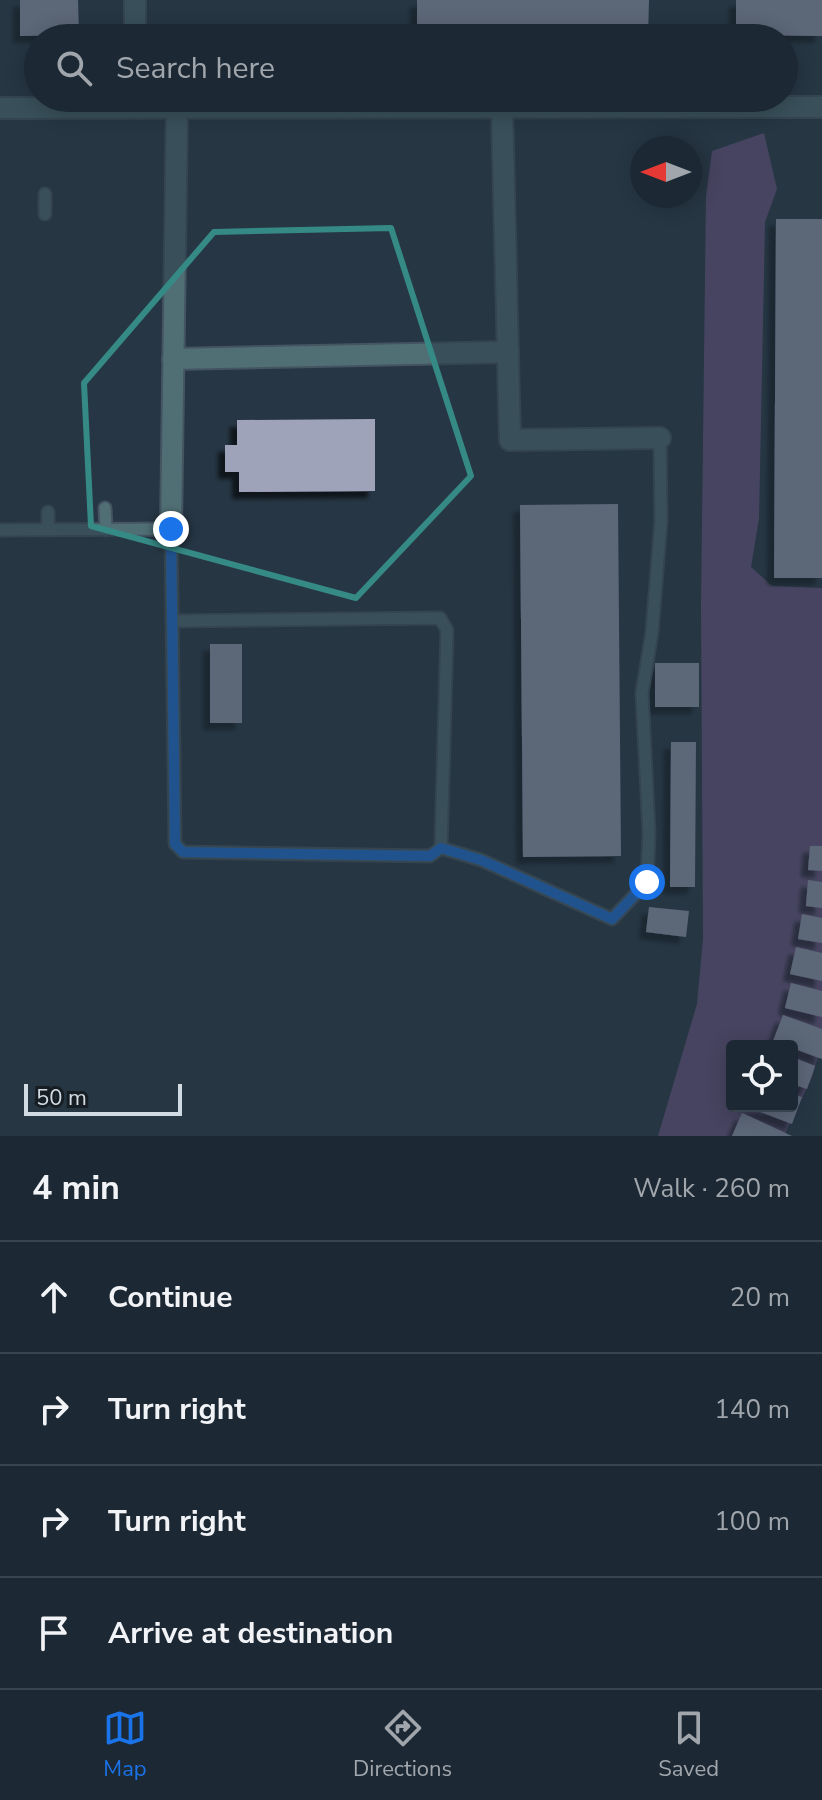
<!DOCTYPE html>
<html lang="en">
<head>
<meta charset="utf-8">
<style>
  :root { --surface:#1c2833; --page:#29343f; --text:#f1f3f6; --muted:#a0a6ac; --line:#3a444e; --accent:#1a73e8 }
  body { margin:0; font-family:"Nunito Sans",sans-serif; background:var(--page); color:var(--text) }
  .controls { position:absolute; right:24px; bottom:24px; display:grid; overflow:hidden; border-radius:8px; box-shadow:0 4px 20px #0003 }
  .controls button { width:72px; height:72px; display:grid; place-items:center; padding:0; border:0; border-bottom:2px solid var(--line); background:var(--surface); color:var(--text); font:40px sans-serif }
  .compass { position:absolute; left:630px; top:136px; width:72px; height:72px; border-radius:50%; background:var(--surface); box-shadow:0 4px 20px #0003; rotate:270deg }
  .scale { position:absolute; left:24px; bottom:20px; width:158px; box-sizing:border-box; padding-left:8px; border:4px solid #d1dbe4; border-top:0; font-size:22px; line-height:28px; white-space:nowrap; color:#d1dbe4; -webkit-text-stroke:6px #161d23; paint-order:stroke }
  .stop { position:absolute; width:24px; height:24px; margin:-18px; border:6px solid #1a73e8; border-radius:50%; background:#fff }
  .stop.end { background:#1a73e8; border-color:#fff; box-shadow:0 2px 8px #0008 }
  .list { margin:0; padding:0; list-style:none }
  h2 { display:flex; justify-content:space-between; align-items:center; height:104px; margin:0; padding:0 32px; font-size:34px }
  h2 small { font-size:26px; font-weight:400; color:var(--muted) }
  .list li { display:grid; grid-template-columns:52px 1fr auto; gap:24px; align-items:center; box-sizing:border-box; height:112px; padding:0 32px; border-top:2px solid var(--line) }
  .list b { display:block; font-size:30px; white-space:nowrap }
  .list em { font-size:26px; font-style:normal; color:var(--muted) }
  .icon { flex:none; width:44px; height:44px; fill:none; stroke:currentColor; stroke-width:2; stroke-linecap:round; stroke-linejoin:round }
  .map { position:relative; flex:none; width:822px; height:1136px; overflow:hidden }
  .search { position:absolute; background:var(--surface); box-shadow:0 4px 20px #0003; left:24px; right:24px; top:24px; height:88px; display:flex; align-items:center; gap:20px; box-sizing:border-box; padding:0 28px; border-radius:44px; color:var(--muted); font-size:30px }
  .sheet { height:552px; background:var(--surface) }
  nav { display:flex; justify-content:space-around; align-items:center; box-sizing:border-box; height:112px; border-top:2px solid var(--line); background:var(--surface); font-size:22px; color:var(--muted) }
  nav a { display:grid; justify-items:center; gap:4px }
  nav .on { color:var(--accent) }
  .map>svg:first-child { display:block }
</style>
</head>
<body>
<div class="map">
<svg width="822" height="1136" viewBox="0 0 822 1136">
  <defs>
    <filter id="shadow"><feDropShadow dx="-7" dy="7" stdDeviation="2" flood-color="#0009"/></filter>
  </defs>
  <rect width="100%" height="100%" fill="#263644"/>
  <!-- forest -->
  <path fill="#705686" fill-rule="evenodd" d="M764,133L777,189L765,222L759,518L751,567L772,586L822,588V1044L812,1077L784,1136H658L697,1004L703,939L701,605L706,197L712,151ZM732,1046H792V1106H732Z"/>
  <!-- building -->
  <g fill="#9ea3b9" filter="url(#shadow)">
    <polygon points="20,0 78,0 79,35 20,36"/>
    <polygon points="417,0 649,0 648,38 417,38"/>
    <polygon points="736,0 822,0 822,36 736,35"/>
    <polygon points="776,219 822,219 822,578 774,578"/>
    <polygon points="375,419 375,491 239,492 239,472 225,472 225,445 237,445 237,420"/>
    <polygon points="618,504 621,856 523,857 520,505"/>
    <rect x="210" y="644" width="32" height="79"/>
    <rect x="655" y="663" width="44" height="44"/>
    <polygon points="671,742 696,742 695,887 670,887"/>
    <polygon points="810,846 822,846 822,871 808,870"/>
    <polygon points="808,880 822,882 822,908 806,906"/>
    <polygon points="649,907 689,911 686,937 646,932"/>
    <polygon points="802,914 822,918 822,943 798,939"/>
    <polygon points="796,947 822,953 822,981 790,974"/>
    <polygon points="791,983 822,991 822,1017 785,1008"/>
    <polygon points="783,1015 822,1029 822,1059 773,1041"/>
    <polygon points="792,1057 815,1066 807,1089 792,1084"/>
    <polygon points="792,1094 802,1097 792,1124 745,1106 792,1106"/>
    <polygon points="742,1113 792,1136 732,1136"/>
  </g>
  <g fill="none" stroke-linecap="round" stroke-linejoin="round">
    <!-- lane casing -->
    <g stroke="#455461" stroke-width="15">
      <g id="lane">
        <polyline points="45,194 45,214"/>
        <polyline points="105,508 106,530"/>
        <polyline points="48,512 48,530"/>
        <polyline points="0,530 171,529 175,844 183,852 430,856 441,848 447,630 440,618 172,621"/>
        <polyline points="441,848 481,860 612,919 647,882 649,833 642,693 652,632 661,521 660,438"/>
      </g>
    </g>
    <!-- street casing -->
    <g stroke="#455461" stroke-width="24">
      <g id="street">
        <polyline points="135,38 135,0"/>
        <polyline points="0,108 822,107"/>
        <polyline points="502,108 510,440 660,438"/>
        <polyline points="173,359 508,352"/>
        <polyline points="171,529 177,108"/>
      </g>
    </g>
    <!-- lane -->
    <use href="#lane" stroke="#506f75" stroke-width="11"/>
    <!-- street -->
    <use href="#street" stroke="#506f75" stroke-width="20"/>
  </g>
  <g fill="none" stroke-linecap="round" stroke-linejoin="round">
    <!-- route -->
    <polyline stroke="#1a73e8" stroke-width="10" points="171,529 175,844 183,852 430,856 441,848 481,860 612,919 647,882"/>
  </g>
  <!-- marked area -->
  <path d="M0 0H822V1136H0ZM391,228L471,476L356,598L91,526L84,383L214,232Z" fill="#263644" fill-opacity=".55" fill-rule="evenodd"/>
  <path fill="none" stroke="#368a86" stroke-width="6" stroke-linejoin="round" d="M391,228L471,476L356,598L91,526L84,383L214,232Z"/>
</svg>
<div class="controls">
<button><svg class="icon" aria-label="locate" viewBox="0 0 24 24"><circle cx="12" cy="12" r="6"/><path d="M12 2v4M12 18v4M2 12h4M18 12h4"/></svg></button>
</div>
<svg class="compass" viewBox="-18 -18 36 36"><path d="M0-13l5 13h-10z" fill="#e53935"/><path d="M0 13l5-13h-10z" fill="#a0a6ac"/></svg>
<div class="scale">50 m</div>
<div class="stop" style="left:647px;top:882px"></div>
<div class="stop end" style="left:171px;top:529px"></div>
<div class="search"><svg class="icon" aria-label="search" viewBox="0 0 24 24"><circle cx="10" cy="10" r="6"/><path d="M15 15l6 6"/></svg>Search here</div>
</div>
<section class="sheet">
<h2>4 min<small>Walk · 260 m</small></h2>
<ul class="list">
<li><svg class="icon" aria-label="ahead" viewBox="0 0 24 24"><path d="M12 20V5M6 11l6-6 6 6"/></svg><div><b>Continue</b></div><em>20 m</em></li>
<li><svg class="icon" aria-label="right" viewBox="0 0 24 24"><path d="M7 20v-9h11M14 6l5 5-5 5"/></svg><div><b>Turn right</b></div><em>140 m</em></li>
<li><svg class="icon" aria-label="right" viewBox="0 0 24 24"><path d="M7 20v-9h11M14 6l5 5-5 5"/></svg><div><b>Turn right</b></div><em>100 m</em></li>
<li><svg class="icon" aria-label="arrive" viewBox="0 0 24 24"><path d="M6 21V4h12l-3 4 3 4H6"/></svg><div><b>Arrive at destination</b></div></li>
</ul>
</section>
<nav>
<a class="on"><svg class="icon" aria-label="map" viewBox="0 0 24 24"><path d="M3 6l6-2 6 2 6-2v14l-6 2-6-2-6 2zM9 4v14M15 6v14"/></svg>Map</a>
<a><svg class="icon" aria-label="directions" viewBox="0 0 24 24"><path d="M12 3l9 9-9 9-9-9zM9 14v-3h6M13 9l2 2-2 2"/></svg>Directions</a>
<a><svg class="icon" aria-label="saved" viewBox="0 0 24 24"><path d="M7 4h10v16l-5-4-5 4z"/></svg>Saved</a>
</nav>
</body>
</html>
